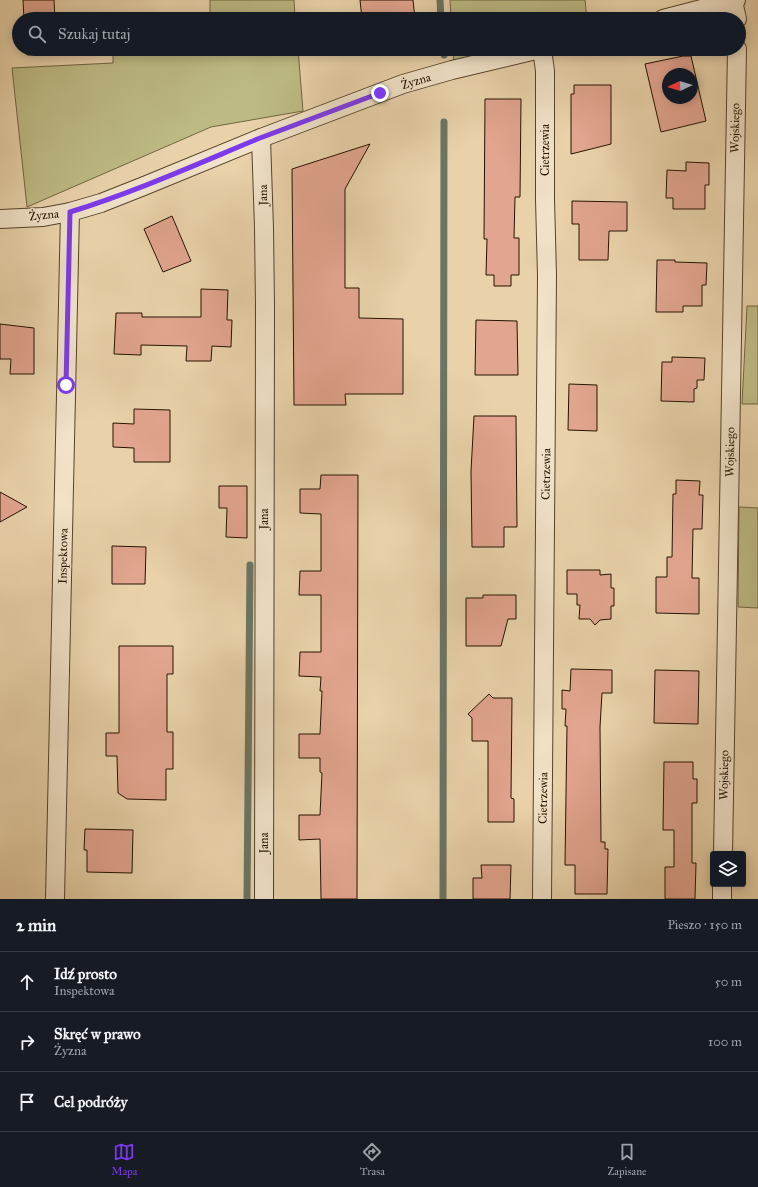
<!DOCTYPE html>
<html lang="pl">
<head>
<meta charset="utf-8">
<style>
  :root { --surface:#171b24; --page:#20242c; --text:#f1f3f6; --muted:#9ea1a6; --line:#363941; --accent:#7c3aed }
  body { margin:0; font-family:"IM FELL Great Primer",serif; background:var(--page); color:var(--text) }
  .controls { position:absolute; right:12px; bottom:12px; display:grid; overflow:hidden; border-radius:4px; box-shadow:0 2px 10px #0003 }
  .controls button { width:36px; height:36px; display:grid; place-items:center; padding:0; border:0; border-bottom:1px solid var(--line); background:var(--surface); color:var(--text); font:20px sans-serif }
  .compass { position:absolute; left:662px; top:68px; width:36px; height:36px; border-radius:50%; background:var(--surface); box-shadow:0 2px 10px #0003; rotate:266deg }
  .stop { position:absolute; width:12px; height:12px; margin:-9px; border:3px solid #7c3aed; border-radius:50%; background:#fff }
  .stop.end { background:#7c3aed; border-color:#fff; box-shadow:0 1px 4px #0008 }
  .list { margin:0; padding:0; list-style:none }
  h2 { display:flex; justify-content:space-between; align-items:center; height:52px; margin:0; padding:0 16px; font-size:17px }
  h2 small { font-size:13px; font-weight:400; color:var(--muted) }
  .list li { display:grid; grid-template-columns:26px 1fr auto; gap:12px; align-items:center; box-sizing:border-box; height:60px; padding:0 16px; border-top:1px solid var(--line) }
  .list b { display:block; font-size:15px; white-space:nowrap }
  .list p { margin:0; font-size:13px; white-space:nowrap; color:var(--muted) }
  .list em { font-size:13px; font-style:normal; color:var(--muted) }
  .icon { flex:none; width:22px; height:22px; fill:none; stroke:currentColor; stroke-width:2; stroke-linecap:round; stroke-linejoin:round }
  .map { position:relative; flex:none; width:758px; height:899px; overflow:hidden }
  .search { position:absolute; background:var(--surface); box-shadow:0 2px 10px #0003; left:12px; right:12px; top:12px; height:44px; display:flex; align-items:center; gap:10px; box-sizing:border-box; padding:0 14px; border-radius:22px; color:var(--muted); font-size:15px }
  .sheet { height:232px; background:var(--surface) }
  nav { display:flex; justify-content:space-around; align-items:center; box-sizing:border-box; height:56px; border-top:1px solid var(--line); background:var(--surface); font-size:11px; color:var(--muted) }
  nav a { display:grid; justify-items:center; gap:2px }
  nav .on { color:var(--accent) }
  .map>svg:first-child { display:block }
</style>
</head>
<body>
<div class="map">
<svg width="758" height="899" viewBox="0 0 758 899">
  <rect width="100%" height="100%" fill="#e9d2aa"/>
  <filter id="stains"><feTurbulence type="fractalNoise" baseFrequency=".005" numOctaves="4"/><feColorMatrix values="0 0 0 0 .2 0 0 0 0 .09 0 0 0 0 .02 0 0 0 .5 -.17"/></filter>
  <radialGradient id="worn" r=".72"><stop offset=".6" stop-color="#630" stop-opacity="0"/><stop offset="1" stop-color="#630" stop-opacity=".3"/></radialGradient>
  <!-- green -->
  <g fill="#bdba84" stroke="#706642">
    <polygon points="210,0 294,0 295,19 210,19"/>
    <polygon points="450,0 585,0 587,19 451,19"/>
    <polygon points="113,49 298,49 303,111 211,127 27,207 12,68 113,63"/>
    <polygon points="453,49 510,49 454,64"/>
    <polygon points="747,306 758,306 758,404 742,404"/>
    <polygon points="739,507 758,508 758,608 738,607"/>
  </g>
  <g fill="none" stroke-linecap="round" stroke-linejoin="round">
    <!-- stream -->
    <g stroke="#697665" stroke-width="7">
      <polyline points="440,0 441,19"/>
      <polyline points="443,49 444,55"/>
      <polyline points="247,899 250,565"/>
      <polyline points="443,899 444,122"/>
    </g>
  </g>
  <!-- building -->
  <g fill="#e2a58f" stroke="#241300" fill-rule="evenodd">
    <polygon points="23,0 54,0 55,19 24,19"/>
    <polygon points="360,0 413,0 415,19 362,19"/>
    <polygon points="26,49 57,49 58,53 27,55"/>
    <path d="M683,56H691L706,121L661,132L645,64ZM668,74H692V98H668Z"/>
    <polygon points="574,85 611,85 611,144 571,154 571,94 574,94"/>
    <polygon points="485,99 521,99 520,197 515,197 514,238 519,238 519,275 511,275 511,286 494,286 494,275 486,275 487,239 484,239"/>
    <polygon points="370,144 345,189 345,288 359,288 359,318 403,319 403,394 345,394 346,405 294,405 292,169"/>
    <polygon points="686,162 709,163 709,185 705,185 705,209 673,209 673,198 666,198 667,170 686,171"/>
    <polygon points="572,201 627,202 627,231 609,231 608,260 579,260 579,224 572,224"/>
    <polygon points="172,216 191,261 163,272 144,229"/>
    <polygon points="657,260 675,260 675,262 707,263 706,285 702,285 702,306 683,306 683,312 656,312"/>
    <polygon points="201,289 228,290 227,320 232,320 231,347 212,346 211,361 186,361 187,346 141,345 141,355 114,354 116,313 142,313 142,317 201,317"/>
    <polygon points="476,320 517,321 518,375 475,375"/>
    <polygon points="0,324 34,328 34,374 10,374 11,359 0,359"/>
    <polygon points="672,357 705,358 704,380 697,380 697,388 694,389 694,402 661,401 662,362 672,362"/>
    <polygon points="569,384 597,385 597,431 568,430"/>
    <polygon points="134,409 170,410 170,462 134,462 134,448 113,447 113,423 134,424"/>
    <polygon points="474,416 516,416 517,527 504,527 504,547 472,547 471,471"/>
    <polygon points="321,475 358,475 357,899 321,899 320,839 299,840 299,815 320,815 322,773 320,772 320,758 299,758 299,734 320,734 322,691 320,691 321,677 299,676 300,652 321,652 321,595 299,595 300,571 321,571 321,514 300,513 300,489 320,489"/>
    <polygon points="676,480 700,481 699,495 703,495 702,529 693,529 692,578 699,578 699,614 656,613 656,577 667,577 667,557 672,557 673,494 676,494"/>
    <polygon points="219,486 247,486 247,538 226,537 227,508 219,508"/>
    <polygon points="0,492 27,507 0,522"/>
    <polygon points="112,546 146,547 145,584 112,584"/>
    <polygon points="567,570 600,570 600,575 611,574 611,588 614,588 614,606 611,606 611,619 600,620 595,625 590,619 579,619 580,605 577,605 577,594 567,594"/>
    <polygon points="483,595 516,595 516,619 508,619 501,646 466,646 466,598 483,598"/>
    <polygon points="119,646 173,646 173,674 167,674 167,732 173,732 173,769 166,769 166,800 127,799 118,793 117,756 106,756 106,733 119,733"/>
    <polygon points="571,669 612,670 612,693 602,693 600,727 601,842 605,842 605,849 608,849 607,894 575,894 575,865 565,865 567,726 565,726 566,709 562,709 562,690 570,691"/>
    <polygon points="655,670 699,671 698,724 654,723"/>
    <polygon points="489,694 493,698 512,698 511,798 514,799 514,822 488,822 488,741 472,741 472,718 468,714"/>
    <polygon points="664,762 693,762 693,779 697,779 697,803 692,803 692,863 696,863 695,899 665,899 665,867 674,867 674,830 663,830"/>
    <polygon points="85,829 133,830 132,873 87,872 87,850 84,850"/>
    <polygon points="481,865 511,865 510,899 473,899 473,878 482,878"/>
  </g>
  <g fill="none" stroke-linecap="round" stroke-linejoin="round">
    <!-- minor casing -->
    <g stroke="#55432a" stroke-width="20">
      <g id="minor">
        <polyline points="733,1 737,19"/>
        <polyline points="663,19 736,0"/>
        <polyline points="542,49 545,71 545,199 547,276 542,899"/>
        <polyline points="261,138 264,228 265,306 264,899"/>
        <polyline points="0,219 43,217 70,212 101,203 144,186 261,138 403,84 452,70 540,49"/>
        <polyline points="723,854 737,49"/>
        <polyline points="55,899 70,212"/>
        <polyline points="722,899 722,884"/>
      </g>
    </g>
    <!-- minor -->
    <use href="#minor" stroke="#f1e2c8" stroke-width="18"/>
  </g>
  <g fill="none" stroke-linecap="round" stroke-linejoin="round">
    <!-- route -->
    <path stroke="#7c3aed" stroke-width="5" d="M66,385L70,212C135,192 197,164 260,138C300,123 340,108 380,93"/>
  </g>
  <g text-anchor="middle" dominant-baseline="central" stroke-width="3" stroke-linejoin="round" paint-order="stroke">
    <!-- street labels -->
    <g font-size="12" fill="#241300" stroke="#f1e2c8">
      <text transform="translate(416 81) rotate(-17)">Żyzna</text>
      <text transform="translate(735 128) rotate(-89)">Wojskiego</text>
      <text transform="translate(545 150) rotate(-90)">Cietrzewia</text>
      <text transform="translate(263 195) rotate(-91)">Jana</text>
      <text transform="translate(44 215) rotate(-6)">Żyzna</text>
      <text transform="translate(730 452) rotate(-89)">Wojskiego</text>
      <text transform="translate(546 474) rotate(-89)">Cietrzewia</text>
      <text transform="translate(264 519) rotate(-90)">Jana</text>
      <text transform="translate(63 556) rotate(-89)">Inspektowa</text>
      <text transform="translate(724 775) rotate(-89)">Wojskiego</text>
      <text transform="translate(543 798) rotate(-89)">Cietrzewia</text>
      <text transform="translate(264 843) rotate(-90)">Jana</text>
    </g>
  </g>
  <rect width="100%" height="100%" filter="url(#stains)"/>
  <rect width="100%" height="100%" fill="url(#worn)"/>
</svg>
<div class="controls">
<button><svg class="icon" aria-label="layers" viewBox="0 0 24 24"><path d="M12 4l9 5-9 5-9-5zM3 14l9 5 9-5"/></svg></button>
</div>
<svg class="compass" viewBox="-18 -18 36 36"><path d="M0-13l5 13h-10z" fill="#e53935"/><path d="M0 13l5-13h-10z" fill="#9ea1a6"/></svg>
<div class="stop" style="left:66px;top:385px"></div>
<div class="stop end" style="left:380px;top:93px"></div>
<div class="search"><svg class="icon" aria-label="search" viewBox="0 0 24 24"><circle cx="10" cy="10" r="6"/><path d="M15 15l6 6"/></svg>Szukaj tutaj</div>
</div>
<section class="sheet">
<h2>2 min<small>Pieszo · 150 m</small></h2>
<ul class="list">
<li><svg class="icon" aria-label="ahead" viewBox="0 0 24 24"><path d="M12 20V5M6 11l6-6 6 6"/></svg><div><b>Idź prosto</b><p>Inspektowa</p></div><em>50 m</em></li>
<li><svg class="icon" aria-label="right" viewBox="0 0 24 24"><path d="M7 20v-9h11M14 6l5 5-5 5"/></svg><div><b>Skręć w prawo</b><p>Żyzna</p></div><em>100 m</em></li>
<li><svg class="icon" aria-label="arrive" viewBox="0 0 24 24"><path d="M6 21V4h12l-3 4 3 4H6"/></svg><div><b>Cel podróży</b></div></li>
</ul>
</section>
<nav>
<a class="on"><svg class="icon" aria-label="map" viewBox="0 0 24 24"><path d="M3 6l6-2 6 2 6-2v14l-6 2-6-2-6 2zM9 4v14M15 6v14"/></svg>Mapa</a>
<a><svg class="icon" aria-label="directions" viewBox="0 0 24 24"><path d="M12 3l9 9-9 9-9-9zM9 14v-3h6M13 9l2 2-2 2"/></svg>Trasa</a>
<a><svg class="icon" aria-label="saved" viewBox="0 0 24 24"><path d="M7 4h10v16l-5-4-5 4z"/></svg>Zapisane</a>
</nav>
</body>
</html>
